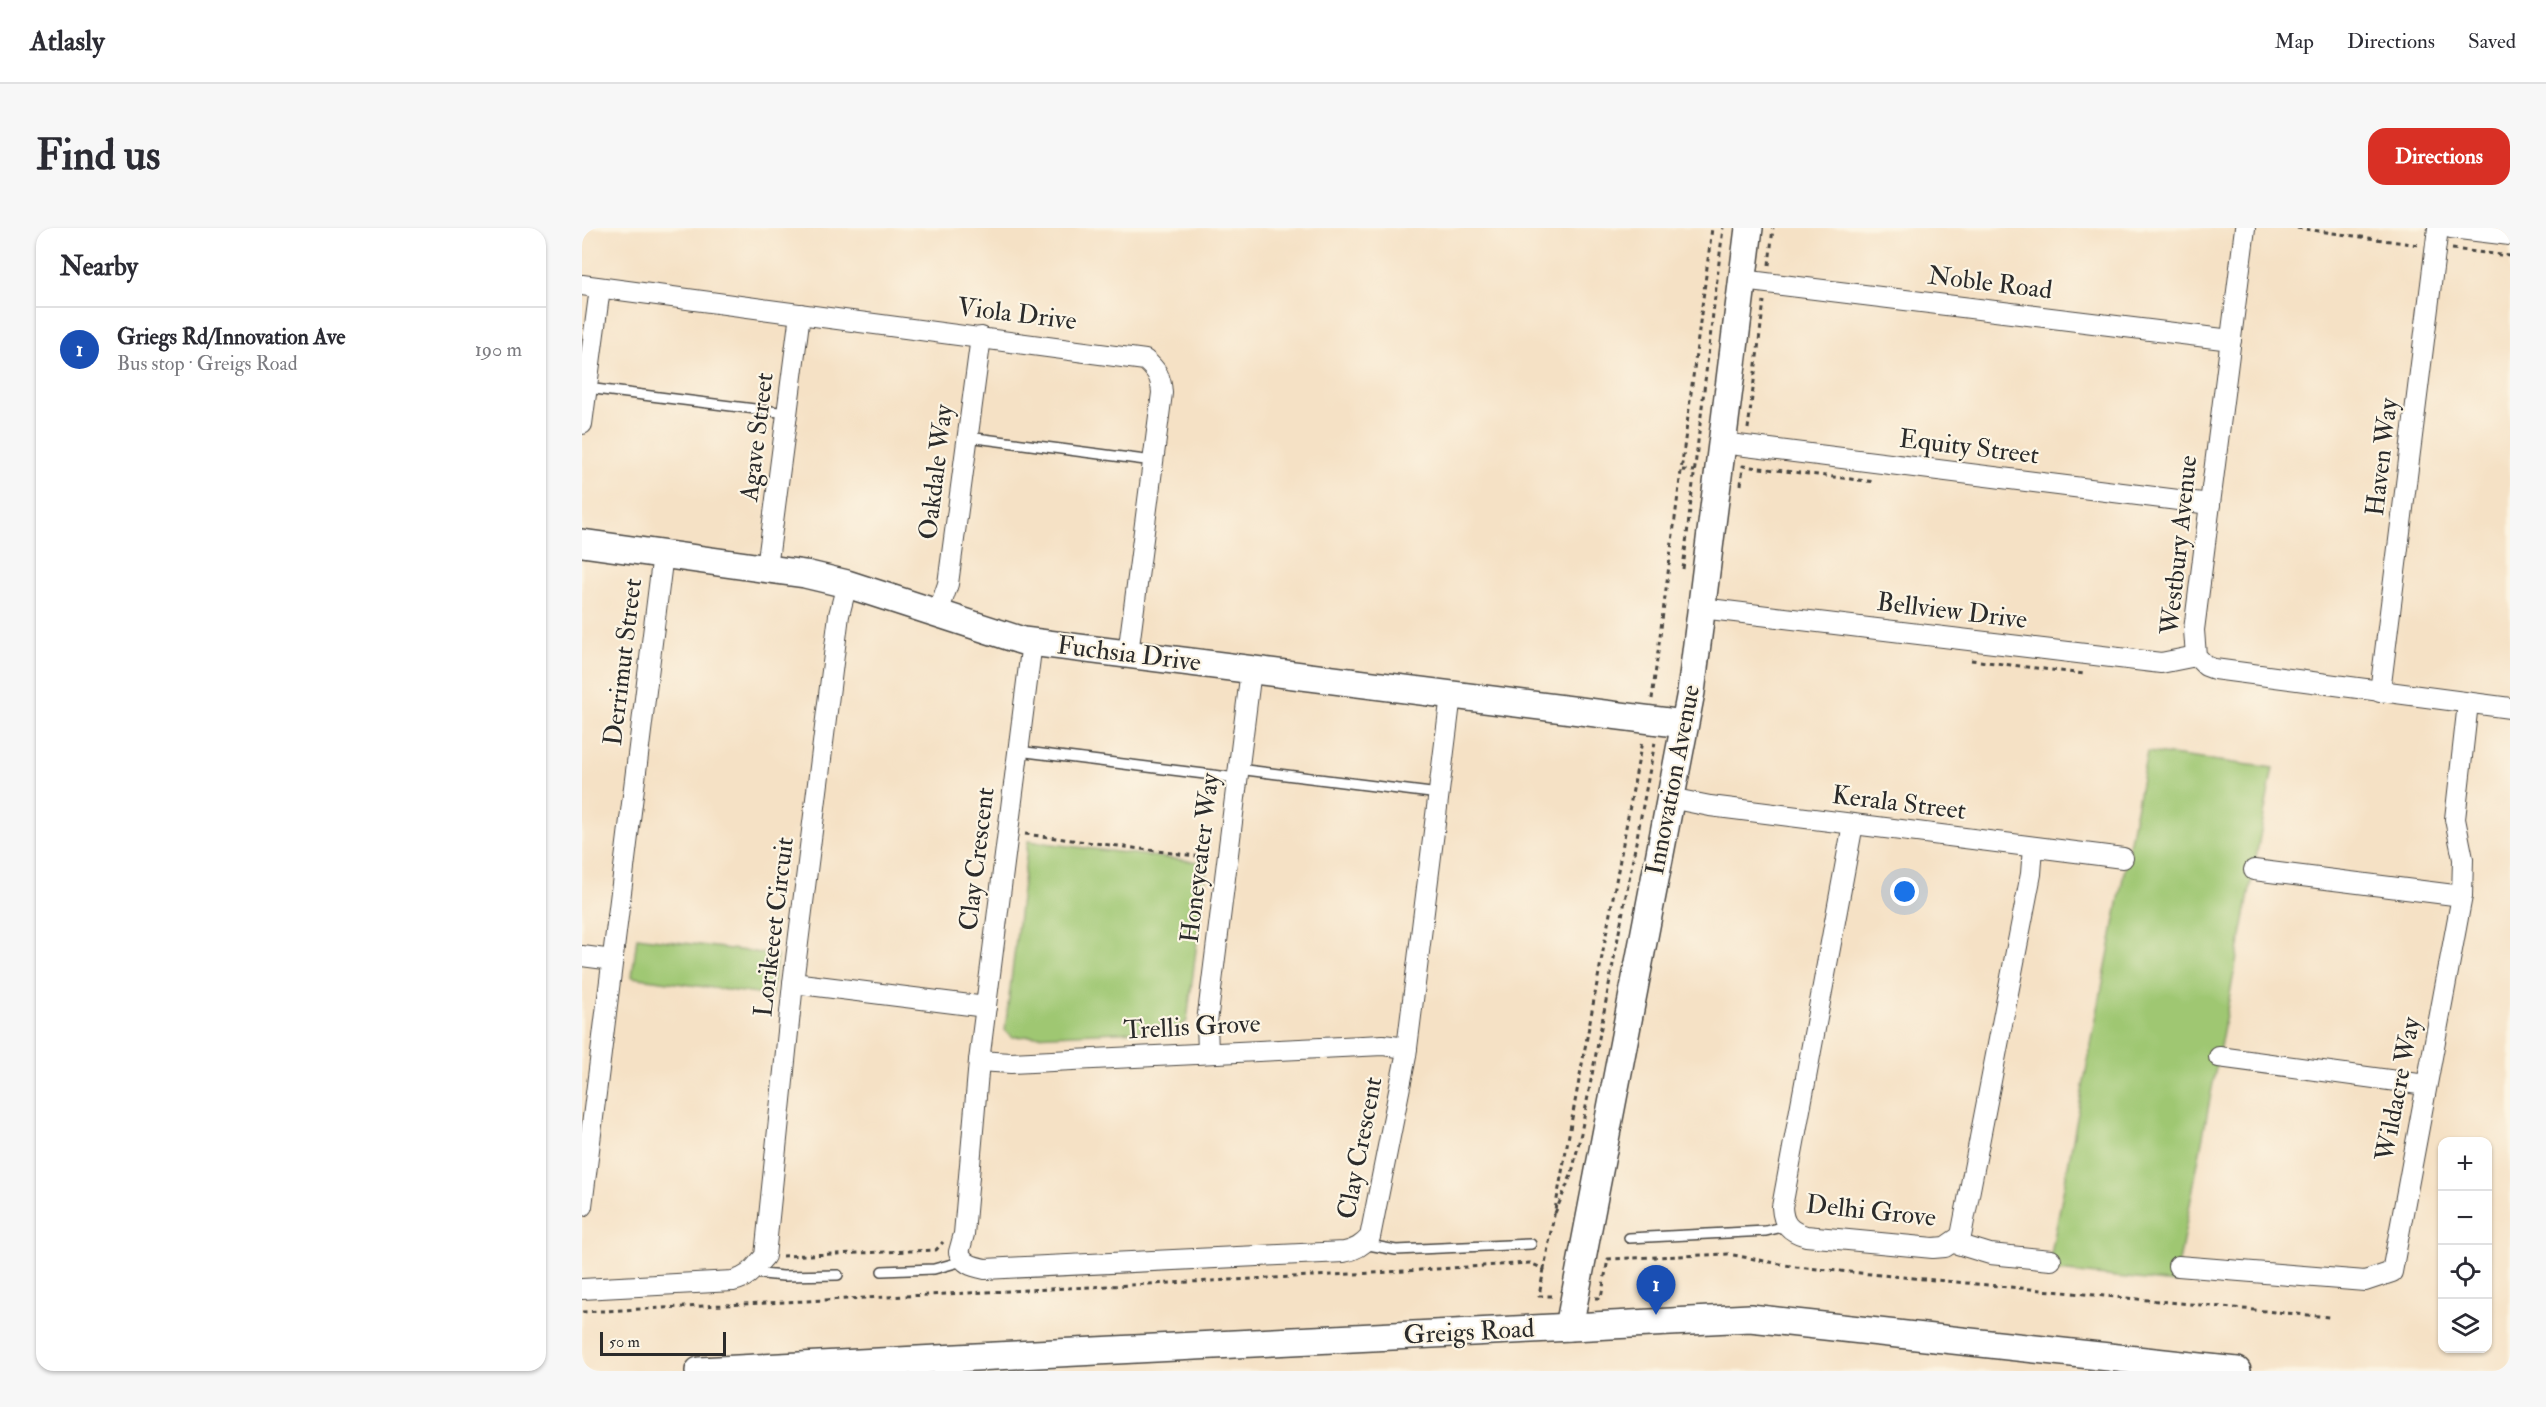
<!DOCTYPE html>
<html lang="en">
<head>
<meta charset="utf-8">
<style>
  :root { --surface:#fff; --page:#f7f7f7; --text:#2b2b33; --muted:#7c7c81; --line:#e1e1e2; --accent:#d93025 }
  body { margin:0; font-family:"IM FELL Double Pica",serif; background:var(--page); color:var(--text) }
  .controls { position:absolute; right:18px; bottom:18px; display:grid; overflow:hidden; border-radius:12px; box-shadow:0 2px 4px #0004 }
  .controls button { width:54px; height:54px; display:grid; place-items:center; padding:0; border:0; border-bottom:2px solid var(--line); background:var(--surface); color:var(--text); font:30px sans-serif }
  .scale { position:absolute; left:18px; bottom:15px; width:126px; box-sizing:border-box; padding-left:6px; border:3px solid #2b2b2b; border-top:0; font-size:16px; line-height:21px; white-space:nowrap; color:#2b2b2b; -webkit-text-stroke:4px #fcf5e5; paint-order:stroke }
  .you { position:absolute; left:1323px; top:664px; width:21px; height:21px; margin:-15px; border:4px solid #fff; border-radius:50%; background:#1a73e8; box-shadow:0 0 0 9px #1a73e833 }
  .badge { display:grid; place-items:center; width:39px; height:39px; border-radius:50%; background:var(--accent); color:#fff; font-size:20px; font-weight:700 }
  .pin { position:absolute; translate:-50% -50px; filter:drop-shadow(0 2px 3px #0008) }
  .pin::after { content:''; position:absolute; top:32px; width:21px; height:18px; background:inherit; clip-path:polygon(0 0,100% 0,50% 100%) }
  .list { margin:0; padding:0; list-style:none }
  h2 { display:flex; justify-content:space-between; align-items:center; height:78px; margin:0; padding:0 24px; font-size:26px }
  h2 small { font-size:20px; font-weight:400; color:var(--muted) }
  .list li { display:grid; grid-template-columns:39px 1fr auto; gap:18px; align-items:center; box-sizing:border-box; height:84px; padding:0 24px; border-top:2px solid var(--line) }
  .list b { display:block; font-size:22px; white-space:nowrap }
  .list p { margin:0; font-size:20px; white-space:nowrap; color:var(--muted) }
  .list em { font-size:20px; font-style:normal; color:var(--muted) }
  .icon { flex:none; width:33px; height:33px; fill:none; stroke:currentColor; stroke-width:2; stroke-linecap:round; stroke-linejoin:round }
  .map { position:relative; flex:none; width:1928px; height:1143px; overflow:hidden; border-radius:18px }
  header { display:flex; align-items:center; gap:36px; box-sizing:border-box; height:84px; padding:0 30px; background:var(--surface); border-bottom:2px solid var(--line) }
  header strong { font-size:28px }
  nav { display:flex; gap:33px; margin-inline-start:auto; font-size:21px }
  .intro { display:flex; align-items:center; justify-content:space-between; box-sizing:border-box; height:144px; padding:0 36px }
  h1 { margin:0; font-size:42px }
  .button { padding:15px 27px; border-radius:18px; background:var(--accent); color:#fff; font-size:21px; font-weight:700 }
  main { display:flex; gap:36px; padding:0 36px }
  aside { flex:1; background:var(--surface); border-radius:18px; box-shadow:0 2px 4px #0004 }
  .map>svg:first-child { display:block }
</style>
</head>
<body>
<header>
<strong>Atlasly</strong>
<nav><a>Map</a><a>Directions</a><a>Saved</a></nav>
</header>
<div class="intro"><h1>Find us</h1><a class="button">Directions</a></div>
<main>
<aside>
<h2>Nearby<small></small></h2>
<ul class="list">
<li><span class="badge" style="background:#1a4fb4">1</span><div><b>Griegs Rd/Innovation Ave</b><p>Bus stop · Greigs Road</p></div><em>190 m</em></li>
</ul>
</aside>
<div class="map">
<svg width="1928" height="1143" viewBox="0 0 1928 1143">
  <rect width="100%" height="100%" fill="#fcf5e5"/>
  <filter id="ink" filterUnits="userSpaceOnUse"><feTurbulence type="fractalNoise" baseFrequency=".0167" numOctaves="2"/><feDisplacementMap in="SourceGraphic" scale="12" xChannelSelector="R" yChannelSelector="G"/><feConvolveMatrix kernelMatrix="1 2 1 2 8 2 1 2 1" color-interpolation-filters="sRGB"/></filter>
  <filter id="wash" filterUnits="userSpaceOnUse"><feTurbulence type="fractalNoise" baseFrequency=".008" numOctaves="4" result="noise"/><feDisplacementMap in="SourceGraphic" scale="24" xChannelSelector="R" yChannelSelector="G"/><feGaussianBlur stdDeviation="1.35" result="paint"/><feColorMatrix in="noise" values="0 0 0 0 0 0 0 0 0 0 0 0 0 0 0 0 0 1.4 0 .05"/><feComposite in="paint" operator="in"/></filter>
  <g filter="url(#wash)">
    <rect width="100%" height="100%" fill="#f5e1c5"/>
    <!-- green -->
    <g fill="#9fc772" stroke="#65794e" stroke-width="1.5">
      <polygon points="1565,524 1691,540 1593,1055 1466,1042"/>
      <polygon points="446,613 625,635 605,793 597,801 430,809 423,802"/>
      <polygon points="55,709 195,727 190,768 50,749"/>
    </g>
  </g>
  <g filter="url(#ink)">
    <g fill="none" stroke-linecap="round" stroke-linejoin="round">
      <!-- lane casing -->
      <g stroke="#494642" stroke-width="12">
        <g id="lane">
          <polyline points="5,160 205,185"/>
          <polyline points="386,209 571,233"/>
          <polyline points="436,523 655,550"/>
          <polyline points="656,541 857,566"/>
          <polyline points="1047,1010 1184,1003 1204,998"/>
          <polyline points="781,1016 814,1022 949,1016"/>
          <polyline points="300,1043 352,1041 381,1033"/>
          <polyline points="170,1045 201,1048 256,1047"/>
        </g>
      </g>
      <!-- street casing -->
      <g stroke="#494642" stroke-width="22">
        <g id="street">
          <polyline points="1663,0 1612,402 1614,428 1624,438 1632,441 1928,480"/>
          <polyline points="1869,0 1928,7"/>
          <polyline points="1160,52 1649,112"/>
          <path d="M0,57L563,132C575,142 579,149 580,165L546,426"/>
          <polyline points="0,196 18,60"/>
          <polyline points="1140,215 1628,276"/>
          <polyline points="185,340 218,86"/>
          <polyline points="1119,380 1579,435 1614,428"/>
          <polyline points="356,385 366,356 399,109"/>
          <path d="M450,414L397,833L382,1006L377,1024C382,1036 389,1038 403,1041L762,1024C773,1022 780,1018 788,1009L824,828L869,467"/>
          <polyline points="1798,464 1856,0"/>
          <polyline points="1088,570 1128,578 1541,630"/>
          <path d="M1271,596L1200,979C1201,996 1207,1003 1224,1008L1351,1020L1363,1019L1379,1008L1449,646L1451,619"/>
          <polyline points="1672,642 1880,668"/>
          <polyline points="0,728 31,732"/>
          <polyline points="211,755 404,779"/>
          <polyline points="626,825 625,794 669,442"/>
          <polyline points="1637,829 1844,857"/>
          <polyline points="397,833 429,835 801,817 825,820"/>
          <polyline points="0,978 81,326"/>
          <polyline points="1372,1015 1408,1026 1469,1032"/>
          <polyline points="1596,1038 1783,1053 1810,1044 1880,668 1881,631 1873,591 1886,475"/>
          <path d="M0,1061L151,1053C168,1049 172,1040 183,1028L211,755L257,387L265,356"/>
        </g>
      </g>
      <!-- secondary casing -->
      <g stroke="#494642" stroke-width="30">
        <g id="secondary">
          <polyline points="0,315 223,346 265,356 441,413 1102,496"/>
          <polyline points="987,1099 1109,464 1167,0"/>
          <polyline points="117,1143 1168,1090 1655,1143"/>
        </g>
      </g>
      <!-- path -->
      <g stroke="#494642" stroke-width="3" stroke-dasharray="4.5 4.5" stroke-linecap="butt">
        <polyline points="1715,0 1837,17"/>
        <polyline points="1870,21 1928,28"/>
        <polyline points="1187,37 1191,0"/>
        <polyline points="1166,201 1182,73"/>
        <polyline points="1100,242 1113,243"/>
        <polyline points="1159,257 1161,238 1293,254"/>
        <polyline points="1101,341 1141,0"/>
        <polyline points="1389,432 1502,446"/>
        <polyline points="1070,471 1130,0"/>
        <polyline points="443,606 629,630"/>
        <polyline points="973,985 990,945 999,905 1073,514"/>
        <polyline points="200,1028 354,1022 361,1014"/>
        <polyline points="962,1041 957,1068 970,1068"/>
        <polyline points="1013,1070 1019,1070 1026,1031 1146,1026 1214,1039 1747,1089"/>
        <polyline points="0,1084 791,1045 948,1035 962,1041 1060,513"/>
      </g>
      <!-- lane -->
      <use href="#lane" stroke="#fff" stroke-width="9"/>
      <!-- street -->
      <use href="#street" stroke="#fff" stroke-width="20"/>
      <!-- secondary -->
      <use href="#secondary" stroke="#fff" stroke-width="27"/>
    </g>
  </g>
  <g text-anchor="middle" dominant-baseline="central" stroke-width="4.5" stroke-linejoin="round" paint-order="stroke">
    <!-- street labels -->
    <g font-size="26" fill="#2b2b2b" stroke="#fcf5e5">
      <text transform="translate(1408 55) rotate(7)">Noble Road</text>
      <text transform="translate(435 86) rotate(7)">Viola Drive</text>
      <text transform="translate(175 209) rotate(-83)">Agave Street</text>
      <text transform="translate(1387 219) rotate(7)">Equity Street</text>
      <text transform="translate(1800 229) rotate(-83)">Haven Way</text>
      <text transform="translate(354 244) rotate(-83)">Oakdale Way</text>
      <text transform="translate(1597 317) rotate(-84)">Westbury Avenue</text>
      <text transform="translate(1370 383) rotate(7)">Bellview Drive</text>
      <text transform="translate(547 426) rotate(7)">Fuchsia Drive</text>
      <text transform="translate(41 434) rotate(-83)">Derrimut Street</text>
      <text transform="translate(1091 552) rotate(-79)">Innovation Avenue</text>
      <text transform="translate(1317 575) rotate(7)">Kerala Street</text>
      <text transform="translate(618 630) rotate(-83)">Honeyeater Way</text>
      <text transform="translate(395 631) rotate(-83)">Clay Crescent</text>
      <text transform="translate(192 699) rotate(-83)">Lorikeeet Circuit</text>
      <text transform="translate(610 799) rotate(-3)">Trellis Grove</text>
      <text transform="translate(1816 861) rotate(-79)">Wildacre Way</text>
      <text transform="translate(778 920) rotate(-79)">Clay Crescent</text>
      <text transform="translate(1289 983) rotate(6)">Delhi Grove</text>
      <text transform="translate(887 1104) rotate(-3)">Greigs Road</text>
    </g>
  </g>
</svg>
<div class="controls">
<button>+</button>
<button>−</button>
<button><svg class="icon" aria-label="locate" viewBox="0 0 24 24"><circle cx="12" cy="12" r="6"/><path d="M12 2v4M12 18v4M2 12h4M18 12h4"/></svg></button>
<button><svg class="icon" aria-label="layers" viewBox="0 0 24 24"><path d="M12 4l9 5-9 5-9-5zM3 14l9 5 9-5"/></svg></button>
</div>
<div class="scale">50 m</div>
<div class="you"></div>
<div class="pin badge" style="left:1074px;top:1087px;background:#1a4fb4">1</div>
</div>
</main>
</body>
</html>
